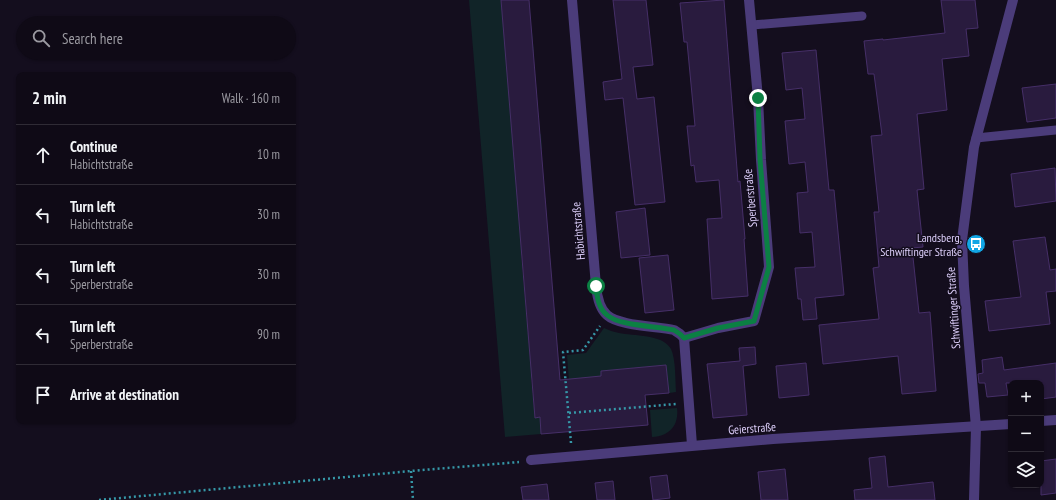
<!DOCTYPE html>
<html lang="en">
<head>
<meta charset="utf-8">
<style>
  :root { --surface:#0f0a16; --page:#18131f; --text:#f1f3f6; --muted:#9b9aa1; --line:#2f2b35 }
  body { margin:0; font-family:"PT Sans Narrow",sans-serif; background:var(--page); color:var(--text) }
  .controls { position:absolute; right:12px; bottom:12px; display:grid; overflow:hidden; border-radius:8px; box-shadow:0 1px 3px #0004 }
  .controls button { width:36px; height:36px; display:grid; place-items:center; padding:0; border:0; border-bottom:1px solid var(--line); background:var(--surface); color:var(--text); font:20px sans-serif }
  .stop { position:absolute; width:12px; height:12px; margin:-9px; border:3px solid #0b8043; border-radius:50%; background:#fff }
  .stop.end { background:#0b8043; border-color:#fff; box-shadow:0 1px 4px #0008 }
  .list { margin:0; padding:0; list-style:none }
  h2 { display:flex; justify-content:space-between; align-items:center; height:52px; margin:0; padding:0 16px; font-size:17px }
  h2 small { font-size:13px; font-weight:400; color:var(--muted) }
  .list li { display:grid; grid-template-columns:26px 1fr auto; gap:12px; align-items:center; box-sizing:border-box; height:60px; padding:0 16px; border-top:1px solid var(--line) }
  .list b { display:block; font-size:15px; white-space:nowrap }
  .list p { margin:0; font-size:13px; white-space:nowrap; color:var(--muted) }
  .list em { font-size:13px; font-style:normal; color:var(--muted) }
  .icon { flex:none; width:22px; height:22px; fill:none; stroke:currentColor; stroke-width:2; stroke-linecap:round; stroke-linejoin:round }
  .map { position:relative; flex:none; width:1056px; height:500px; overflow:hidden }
  .search { position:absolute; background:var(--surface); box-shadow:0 1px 3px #0004; left:16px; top:16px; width:280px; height:44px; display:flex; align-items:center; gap:10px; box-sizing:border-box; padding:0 14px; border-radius:22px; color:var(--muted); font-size:15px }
  .panel { position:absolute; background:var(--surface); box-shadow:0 1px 3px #0004; left:16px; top:72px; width:280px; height:352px; border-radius:8px }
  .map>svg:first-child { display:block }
</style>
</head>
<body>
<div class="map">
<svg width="1056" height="500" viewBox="0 0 1056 500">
  <rect width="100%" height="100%" fill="#140e1e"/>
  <!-- green -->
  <g fill="#112428">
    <polygon points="469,0 501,0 504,34 532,32 534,53 506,55 513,136 541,134 542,149 514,151 521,232 548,230 549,251 521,253 530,357 558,355 535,378 531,378 535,417 540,417 541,434 505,437"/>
    <path d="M604,328C609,330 613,332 619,333C633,336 663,334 671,349C676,360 675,380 676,392L669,393L666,365L601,371V376L571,407L567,355L586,353Z"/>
    <path d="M677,408C679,425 670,436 652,437L650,410Z"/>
  </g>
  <!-- building -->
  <g fill="#291b3e" stroke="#462f68">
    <polygon points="501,0 529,0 560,380 601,376 601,371 666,365 669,393 645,395 648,425 541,434 540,417 535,418"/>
    <polygon points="613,0 646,0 653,65 633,67 637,99 654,97 665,202 635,205 623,98 605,100 603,82 622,79"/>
    <polygon points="724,0 738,182 740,181 745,239 744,239 748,296 712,299 707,219 722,218 719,180 696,182 694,165 691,166 687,126 695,126 687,42 684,42 680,3"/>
    <polygon points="941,0 975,0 978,28 966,29 969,56 942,59 947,110 917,114 924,189 917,190 923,247 912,248 919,313 930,312 936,391 902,394 898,356 823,364 819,325 879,319 873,268 879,267 874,212 879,212 871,136 882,135 874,74 868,74 864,41 883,39 883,40 945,33"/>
    <polygon points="816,50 829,190 834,190 844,295 815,298 817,319 803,320 801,299 798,299 795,268 815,267 812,232 800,233 797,193 808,192 805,162 789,164 785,121 805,119 802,88 786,90 782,53"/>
    <polygon points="1056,84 1056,118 1027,122 1022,88"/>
    <polygon points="1055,168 1056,201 1015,207 1011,174"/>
    <polygon points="645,208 650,255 621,258 616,212"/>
    <polygon points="1045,237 1050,270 1056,269 1056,291 1046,292 1050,324 989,331 985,301 1021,297 1013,241"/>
    <polygon points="668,255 674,310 645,313 639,258"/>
    <polygon points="755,347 756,364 743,366 747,415 713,418 707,364 740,361 739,348"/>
    <polygon points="1002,357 1004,370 1056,363 1056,397 1041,399 1041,383 1006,383 1008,395 987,397 985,383 979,383 978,374 983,373 982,360"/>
    <polygon points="806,363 809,395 779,398 776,366"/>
    <polygon points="885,456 888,487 933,482 935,500 855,500 854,490 872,488 869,458"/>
    <polygon points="1056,459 1056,493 1041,495 1041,461"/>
    <polygon points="785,469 788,500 761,500 758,472"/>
    <polygon points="667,475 670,498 653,500 650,477"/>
    <polygon points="613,481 615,500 597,500 595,483"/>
    <polygon points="547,484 549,500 523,500 521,487"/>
  </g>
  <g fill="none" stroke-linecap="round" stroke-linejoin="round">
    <!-- path -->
    <g stroke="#3698a8" stroke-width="2.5" stroke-dasharray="2 3" stroke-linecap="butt">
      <polyline points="569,413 676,404"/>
      <polyline points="571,443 563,352 583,350 600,326"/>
      <polyline points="411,471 413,500"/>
      <polyline points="99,500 411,471 519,462"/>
    </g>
    <!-- service -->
    <g stroke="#4b3c7a" stroke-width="9">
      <polyline points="752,25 862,16"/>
      <polyline points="976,138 1056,130"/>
    </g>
    <!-- minor -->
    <g stroke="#4b3c7a" stroke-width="10">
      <path d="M572,0L596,286C597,296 599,308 607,315C619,326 657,326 674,330L680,334L684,338L692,445"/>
      <polyline points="684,338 718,328 754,321 769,267 761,160 758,98 749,0"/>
      <polyline points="1041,421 1056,420"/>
      <polyline points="531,460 773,439 1011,424"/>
      <polyline points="974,500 976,427 964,286 962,240 974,147 1013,0"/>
    </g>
  </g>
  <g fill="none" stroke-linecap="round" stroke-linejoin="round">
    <!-- route -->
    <path stroke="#0b8043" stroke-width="5" d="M596,286C597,296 598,308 607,315C619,326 657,326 674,330L680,334L684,338L718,328L754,321L769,267L760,160L758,98"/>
  </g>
  <!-- icons -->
  <defs>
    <g id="bus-disc" transform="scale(1)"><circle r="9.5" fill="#11a6e5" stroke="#140e1e"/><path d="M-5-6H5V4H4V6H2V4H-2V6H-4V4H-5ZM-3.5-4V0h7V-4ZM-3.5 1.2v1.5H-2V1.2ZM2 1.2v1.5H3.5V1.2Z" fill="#fff"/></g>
  </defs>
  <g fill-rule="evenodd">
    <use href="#bus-disc" x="976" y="244"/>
  </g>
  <g text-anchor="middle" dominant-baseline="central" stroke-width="3" stroke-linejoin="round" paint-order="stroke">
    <!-- street labels -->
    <g font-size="12" fill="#ddcffb" stroke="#140e1e">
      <text transform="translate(750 198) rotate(-95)">Sperberstraße</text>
      <text transform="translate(578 231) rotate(-95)">Habichtstraße</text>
      <text transform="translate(953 308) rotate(-94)">Schwiftinger Straße</text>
      <text transform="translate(752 428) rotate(-4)">Geierstraße</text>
    </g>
    <!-- poi labels -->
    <g font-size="12" fill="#ddcffb" stroke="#140e1e" text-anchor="end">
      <text x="962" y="237">Landsberg,<tspan x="962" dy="14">Schwiftinger Straße</tspan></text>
    </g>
  </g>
</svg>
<div class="controls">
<button>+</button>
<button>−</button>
<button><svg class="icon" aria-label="layers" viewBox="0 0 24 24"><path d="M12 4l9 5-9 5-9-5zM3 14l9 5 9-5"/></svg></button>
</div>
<div class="stop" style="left:596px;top:286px"></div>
<div class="stop end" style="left:758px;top:98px"></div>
<div class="search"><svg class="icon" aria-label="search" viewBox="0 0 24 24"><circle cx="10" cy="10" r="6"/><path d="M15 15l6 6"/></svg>Search here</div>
<section class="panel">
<h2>2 min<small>Walk · 160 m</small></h2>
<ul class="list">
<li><svg class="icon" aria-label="ahead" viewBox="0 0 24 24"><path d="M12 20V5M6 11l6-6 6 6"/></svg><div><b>Continue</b><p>Habichtstraße</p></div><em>10 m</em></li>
<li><svg class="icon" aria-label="left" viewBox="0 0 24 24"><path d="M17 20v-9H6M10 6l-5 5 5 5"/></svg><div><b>Turn left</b><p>Habichtstraße</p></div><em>30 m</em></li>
<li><svg class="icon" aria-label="left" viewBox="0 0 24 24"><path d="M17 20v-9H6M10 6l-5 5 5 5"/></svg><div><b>Turn left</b><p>Sperberstraße</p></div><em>30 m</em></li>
<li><svg class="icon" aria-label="left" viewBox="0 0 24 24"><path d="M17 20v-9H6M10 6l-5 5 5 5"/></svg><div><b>Turn left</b><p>Sperberstraße</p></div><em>90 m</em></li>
<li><svg class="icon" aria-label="arrive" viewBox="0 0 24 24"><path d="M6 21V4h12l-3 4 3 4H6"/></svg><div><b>Arrive at destination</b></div></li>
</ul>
</section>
</div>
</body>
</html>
